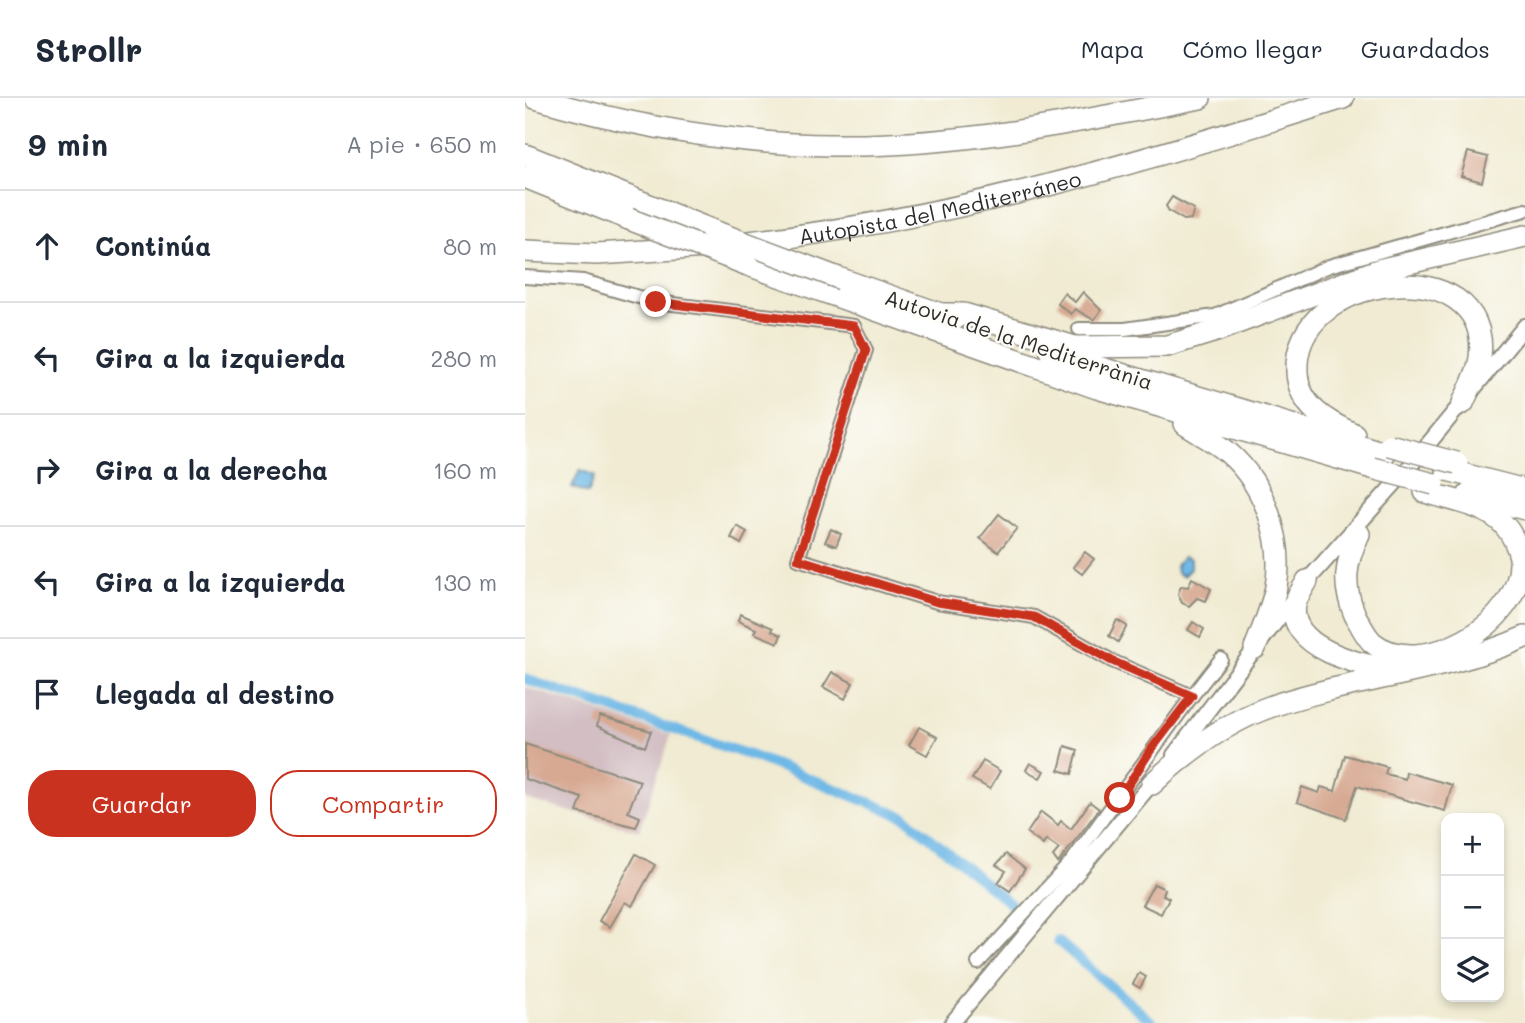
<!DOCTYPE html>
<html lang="es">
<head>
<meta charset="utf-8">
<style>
  :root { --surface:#fff; --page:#f6f6f7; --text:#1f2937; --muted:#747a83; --line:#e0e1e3; --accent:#c8321e }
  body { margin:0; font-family:Mali,sans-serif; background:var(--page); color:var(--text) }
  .controls { position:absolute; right:21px; bottom:21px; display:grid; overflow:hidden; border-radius:14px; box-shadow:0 4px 10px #0003 }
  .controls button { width:63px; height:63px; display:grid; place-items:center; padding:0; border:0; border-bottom:2px solid var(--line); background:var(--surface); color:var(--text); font:35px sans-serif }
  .stop { position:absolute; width:21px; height:21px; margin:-16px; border:5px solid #c8321e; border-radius:50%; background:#fff }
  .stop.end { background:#c8321e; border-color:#fff; box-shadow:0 2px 7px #0008 }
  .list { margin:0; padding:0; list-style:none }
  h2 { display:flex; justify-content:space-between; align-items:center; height:91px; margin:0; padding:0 28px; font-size:30px }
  h2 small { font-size:23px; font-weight:400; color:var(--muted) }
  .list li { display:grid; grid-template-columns:46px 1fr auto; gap:21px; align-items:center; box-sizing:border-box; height:112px; padding:0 28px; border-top:2px solid var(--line) }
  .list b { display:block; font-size:26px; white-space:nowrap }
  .list em { font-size:23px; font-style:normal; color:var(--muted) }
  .actions { display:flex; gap:14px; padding:21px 28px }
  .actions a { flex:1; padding:16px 0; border:2px solid var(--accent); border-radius:28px; text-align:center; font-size:24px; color:var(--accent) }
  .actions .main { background:var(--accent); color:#fff }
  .icon { flex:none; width:38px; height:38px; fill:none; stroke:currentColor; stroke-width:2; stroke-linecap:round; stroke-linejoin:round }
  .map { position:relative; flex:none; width:1000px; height:925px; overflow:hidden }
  header { display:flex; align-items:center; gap:42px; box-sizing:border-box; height:98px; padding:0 35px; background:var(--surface); border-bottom:2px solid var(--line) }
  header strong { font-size:33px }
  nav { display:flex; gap:38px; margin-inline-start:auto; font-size:24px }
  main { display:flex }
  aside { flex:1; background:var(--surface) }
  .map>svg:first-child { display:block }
</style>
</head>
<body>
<header>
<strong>Strollr</strong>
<nav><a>Mapa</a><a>Cómo llegar</a><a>Guardados</a></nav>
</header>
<main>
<aside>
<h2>9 min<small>A pie · 650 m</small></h2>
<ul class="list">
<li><svg class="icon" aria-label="ahead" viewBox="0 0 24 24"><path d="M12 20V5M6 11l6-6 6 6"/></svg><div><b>Continúa</b></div><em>80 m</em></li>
<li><svg class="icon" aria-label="left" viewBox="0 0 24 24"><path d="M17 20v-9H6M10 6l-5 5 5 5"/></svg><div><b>Gira a la izquierda</b></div><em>280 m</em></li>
<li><svg class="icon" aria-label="right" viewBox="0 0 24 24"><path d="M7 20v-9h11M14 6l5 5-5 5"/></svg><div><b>Gira a la derecha</b></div><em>160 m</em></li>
<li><svg class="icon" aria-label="left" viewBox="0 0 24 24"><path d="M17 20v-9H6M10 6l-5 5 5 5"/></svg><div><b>Gira a la izquierda</b></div><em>130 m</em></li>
<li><svg class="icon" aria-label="arrive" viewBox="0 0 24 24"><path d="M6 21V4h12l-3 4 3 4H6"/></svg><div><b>Llegada al destino</b></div></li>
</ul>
<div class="actions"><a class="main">Guardar</a><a>Compartir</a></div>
</aside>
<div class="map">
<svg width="1000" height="925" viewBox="0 0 1000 925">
  <rect width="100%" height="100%" fill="#fdfcf7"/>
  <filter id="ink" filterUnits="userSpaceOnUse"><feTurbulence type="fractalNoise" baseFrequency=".0143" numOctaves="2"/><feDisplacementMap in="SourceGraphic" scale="14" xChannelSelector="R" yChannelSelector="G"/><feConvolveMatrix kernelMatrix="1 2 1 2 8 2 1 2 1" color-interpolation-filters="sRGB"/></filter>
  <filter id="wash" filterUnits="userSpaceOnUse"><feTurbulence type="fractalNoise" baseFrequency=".00686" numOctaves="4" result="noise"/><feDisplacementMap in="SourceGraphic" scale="28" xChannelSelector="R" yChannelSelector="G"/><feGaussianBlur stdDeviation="1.57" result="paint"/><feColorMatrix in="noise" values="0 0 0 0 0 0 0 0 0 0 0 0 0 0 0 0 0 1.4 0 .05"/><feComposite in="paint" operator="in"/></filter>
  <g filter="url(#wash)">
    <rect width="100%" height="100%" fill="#f0ebd2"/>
    <!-- industrial -->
    <polygon fill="#d2bec3" points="0,589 146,637 114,733 0,701"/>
    <!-- water -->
    <g fill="#6eb8e6" stroke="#4c7288" stroke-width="2">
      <polygon points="55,372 70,378 63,395 47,389"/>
      <polygon points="658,459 665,461 665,471 658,478 652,475 651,468"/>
    </g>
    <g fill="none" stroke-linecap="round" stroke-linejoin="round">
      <!-- canal -->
      <g stroke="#6eb8e6" stroke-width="10">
        <polyline points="0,581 233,660 380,719 489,809"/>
        <polyline points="533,843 628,925"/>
      </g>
    </g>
    <g id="blocks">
      <!-- building -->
      <g fill="#d7a992">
        <polygon points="943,54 963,59 957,84 936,78"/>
        <polygon points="647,99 669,111 666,121 659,122 644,113 641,108"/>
        <polygon points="558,194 576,212 569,222 550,211 546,216 532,205 539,195 550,204"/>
        <polygon points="474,416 492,430 473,454 455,440"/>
        <polygon points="212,428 222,434 216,446 206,440"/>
        <polygon points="306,431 316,436 311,448 300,444"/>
        <polygon points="560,454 569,461 557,476 548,469"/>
        <polygon points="667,480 686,491 681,503 672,500 664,508 657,505 653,496 656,488 663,489"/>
        <polygon points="215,516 248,530 247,533 256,537 253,545 229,535 231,531 213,523"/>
        <polygon points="592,522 602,528 593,544 584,538"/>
        <polygon points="668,524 679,531 675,539 663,532"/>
        <polygon points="307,574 328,585 320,601 298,589"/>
        <polygon points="75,618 126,633 120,649 72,628"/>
        <polygon points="394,629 412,639 402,657 384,647"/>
        <polygon points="0,646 115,683 103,714 115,719 111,729 52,714 57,700 0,681"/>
        <polygon points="540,648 553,652 547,676 534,672"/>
        <polygon points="820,657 862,669 860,676 880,681 881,674 927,687 920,713 832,688 821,721 772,704 777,689 794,695 796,689 810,693"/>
        <polygon points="458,663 475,673 465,691 447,681"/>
        <polygon points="505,665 519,673 515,680 501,672"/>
        <polygon points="565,704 574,711 533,765 528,758 534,751 521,742 518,747 502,735 516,714 533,727 536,723 546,731"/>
        <polygon points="111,756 130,767 107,808 100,804 85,829 74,823"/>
        <polygon points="481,756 500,771 485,793 473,785 481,773 471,767"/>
        <polygon points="629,786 640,791 638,797 644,800 636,816 617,807"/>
        <polygon points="614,875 621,879 615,890 608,886"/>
      </g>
    </g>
  </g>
  <g filter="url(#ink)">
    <use href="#blocks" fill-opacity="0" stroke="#8e8b7e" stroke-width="2"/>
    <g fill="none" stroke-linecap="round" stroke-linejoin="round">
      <!-- minor casing -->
      <g stroke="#8e8b7e" stroke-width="16">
        <g id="minor">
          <polyline points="0,179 58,183 131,204 329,228 341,252 273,461 412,504 509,519 587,563 667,598 696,561"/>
          <polyline points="554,231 600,231 690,218 804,168 1000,112"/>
          <polyline points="453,865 547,763 667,598"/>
        </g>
      </g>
      <!-- tertiary casing -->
      <g stroke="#8e8b7e" stroke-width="18">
        <g id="tertiary">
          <polyline points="649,657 782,483 881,373 1000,228"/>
          <polyline points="427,925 632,679"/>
        </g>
      </g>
      <!-- motorway casing -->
      <g stroke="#8e8b7e" stroke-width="24">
        <g id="motorway">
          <path d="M10,0C106,28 206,46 307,47C431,49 554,24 675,0"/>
          <polyline points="0,57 186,132"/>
          <polyline points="0,79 104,121"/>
          <path id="s1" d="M215,145C425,122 618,64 818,0"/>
          <polyline points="0,153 72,156 183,149"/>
          <polyline points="223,167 572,290 847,370"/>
          <polyline points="316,181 430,221"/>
          <polyline points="416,216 439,216 550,249 642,248 691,233 853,172 1000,138"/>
          <polyline points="526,255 860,355"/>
          <path d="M660,326C672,334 685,341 696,349C737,379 760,439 751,489C747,509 738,530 730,550"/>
          <path d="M829,336C800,323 774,308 772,274C766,172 969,150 955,260C953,276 944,291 938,305"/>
          <polyline points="922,372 1000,392"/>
          <polyline points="944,396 1000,411"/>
          <path d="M834,436C820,465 817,487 830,517C835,526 840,537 847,544C893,583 1000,528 995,459C991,443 983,428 970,419C950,405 922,401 900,394"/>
          <path d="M782,483C779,489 774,496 771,502C756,550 840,569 871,572"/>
          <path d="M627,686C662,653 701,624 747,608C830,580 919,575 1000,539"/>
        </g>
      </g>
      <!-- minor -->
      <use href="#minor" stroke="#fff" stroke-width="12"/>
      <!-- tertiary -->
      <use href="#tertiary" stroke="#fff" stroke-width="14"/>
      <!-- motorway -->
      <use href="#motorway" stroke="#fff" stroke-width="21"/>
      <!-- motorway-bridge casing -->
      <g stroke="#8e8b7e" stroke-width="24" stroke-linecap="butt">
        <g id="motorway-bridge">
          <polyline points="104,121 223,167"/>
          <polyline points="186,132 316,181"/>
          <polyline points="864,347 932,365"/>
          <polyline points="847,370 909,386"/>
        </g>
      </g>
      <!-- motorway-bridge -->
      <use href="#motorway-bridge" stroke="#fff" stroke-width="21"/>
    </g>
  </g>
  <g fill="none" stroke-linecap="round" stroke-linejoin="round" filter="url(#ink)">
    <!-- route -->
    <polyline stroke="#c8321e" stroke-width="9" points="131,204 329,228 341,252 273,461 412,504 509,519 587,563 667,598 625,653 595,700"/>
  </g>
  <g text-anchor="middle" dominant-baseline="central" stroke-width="5" stroke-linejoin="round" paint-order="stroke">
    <!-- street labels -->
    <g font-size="21" fill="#2b2b2b" stroke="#fdfcf7">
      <text stroke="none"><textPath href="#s1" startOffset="203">Autopista del Mediterráneo</textPath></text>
      <text transform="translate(494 241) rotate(18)">Autovia de la Mediterrània</text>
    </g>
  </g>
</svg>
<div class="controls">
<button>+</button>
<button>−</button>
<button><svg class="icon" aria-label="layers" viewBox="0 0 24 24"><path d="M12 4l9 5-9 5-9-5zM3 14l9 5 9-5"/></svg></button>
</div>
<div class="stop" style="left:595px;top:700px"></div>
<div class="stop end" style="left:131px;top:204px"></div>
</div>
</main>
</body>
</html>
